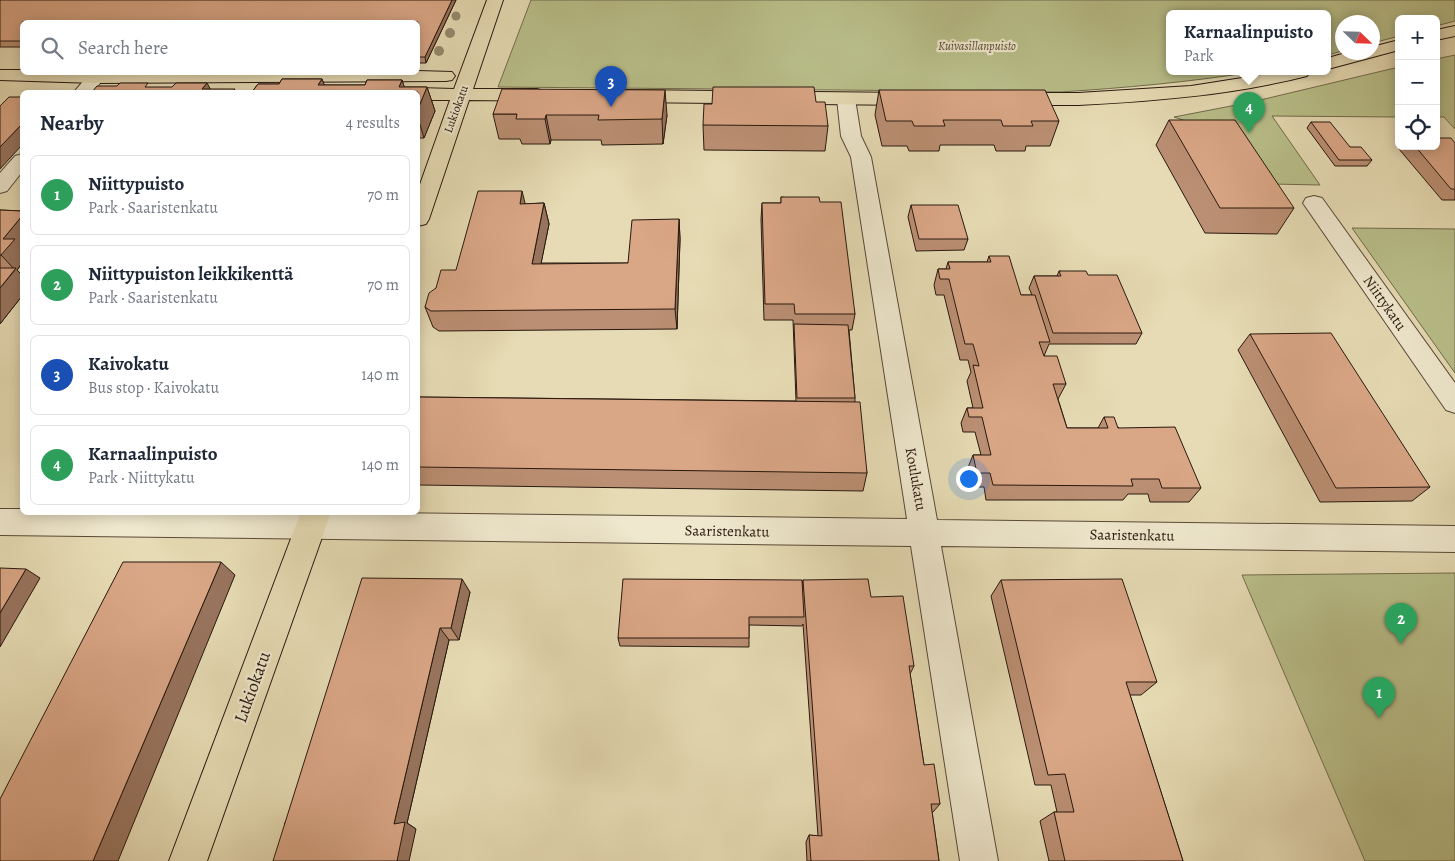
<!DOCTYPE html>
<html lang="en">
<head>
<meta charset="utf-8">
<style>
  :root { --surface:#fff; --page:#f6f6f7; --text:#1f2937; --muted:#747a83; --line:#e0e1e3; --accent:#8f2418 }
  body { margin:0; font-family:Alegreya,serif; background:var(--page); color:var(--text) }
  .controls { position:absolute; right:15px; top:15px; display:grid; overflow:hidden; border-radius:8px; box-shadow:0 2px 12px #0003 }
  .controls button { width:45px; height:45px; display:grid; place-items:center; padding:0; border:0; border-bottom:1px solid var(--line); background:var(--surface); color:var(--text); font:25px sans-serif }
  .compass { position:absolute; left:1335px; top:15px; width:45px; height:45px; border-radius:50%; background:var(--surface); box-shadow:0 2px 12px #0003; rotate:113deg }
  .you { position:absolute; left:968px; top:478px; width:18px; height:18px; margin:-12px; border:4px solid #fff; border-radius:50%; background:#1a73e8; box-shadow:0 0 0 8px #1a73e833 }
  .badge { display:grid; place-items:center; width:32px; height:32px; border-radius:50%; background:var(--accent); color:#fff; font-size:16px; font-weight:700 }
  .pin { position:absolute; translate:-50% -41px; filter:drop-shadow(0 1px 2px #0008) }
  .pin::after { content:''; position:absolute; top:26px; width:18px; height:15px; background:inherit; clip-path:polygon(0 0,100% 0,50% 100%) }
  .popup { position:absolute; left:1166px; top:10px; width:165px; height:65px; box-sizing:border-box; display:grid; place-content:center; border-radius:8px; background:var(--surface); filter:drop-shadow(0 1px 4px #0005); font-size:16px; white-space:nowrap; color:var(--muted) }
  .popup b { font-size:19px; color:var(--text) }
  .popup::after { content:''; position:absolute; left:50%; top:100%; margin-left:-10px; border:10px solid transparent; border-top-color:var(--surface) }
  .list { margin:0; padding:0; list-style:none }
  h2 { display:flex; justify-content:space-between; align-items:center; height:65px; margin:0; padding:0 20px; font-size:21px }
  h2 small { font-size:16px; font-weight:400; color:var(--muted) }
  .list li { display:grid; grid-template-columns:32px 1fr auto; gap:15px; align-items:center; box-sizing:border-box; height:80px; margin:0 10px 10px; padding:0 10px; border:1px solid var(--line); border-radius:8px }
  .list b { display:block; font-size:19px; white-space:nowrap }
  .list p { margin:0; font-size:16px; white-space:nowrap; color:var(--muted) }
  .list em { font-size:16px; font-style:normal; color:var(--muted) }
  .icon { flex:none; width:28px; height:28px; fill:none; stroke:currentColor; stroke-width:2; stroke-linecap:round; stroke-linejoin:round }
  .map { position:relative; flex:none; width:1455px; height:861px; overflow:hidden }
  .search { position:absolute; background:var(--surface); box-shadow:0 2px 12px #0003; left:20px; top:20px; width:400px; height:55px; display:flex; align-items:center; gap:12px; box-sizing:border-box; padding:0 18px; border-radius:8px; color:var(--muted); font-size:19px }
  .panel { position:absolute; background:var(--surface); box-shadow:0 2px 12px #0003; left:20px; top:90px; width:400px; height:425px; border-radius:8px }
  .map>svg:first-child { display:block }
</style>
</head>
<body>
<div class="map">
<svg width="1455" height="861" viewBox="0 0 1455 861">
  <rect width="100%" height="100%" fill="#e6dbb4"/>
  <filter id="stains"><feTurbulence type="fractalNoise" baseFrequency=".004" numOctaves="4"/><feColorMatrix values="0 0 0 0 .2 0 0 0 0 .09 0 0 0 0 .02 0 0 0 .5 -.17"/></filter>
  <radialGradient id="worn" r=".72"><stop offset=".6" stop-color="#630" stop-opacity="0"/><stop offset="1" stop-color="#630" stop-opacity=".3"/></radialGradient>
  <!-- green -->
  <g fill="#b9bf8a" stroke="#706c4c">
    <path d="M531,0H1455V21L1436,26V19H1399V36L1373,43L1372,22H1342V51L1328,55V14H1170V72H1253C1189,82 1124,88 1060,92L498,87Z"/>
    <polygon points="1455,55 1455,129 1444,117 1436,117 1436,59"/>
    <polygon points="1399,67 1399,117 1272,116 1320,185 1272,184 1198,125 1174,117 1252,102"/>
    <polygon points="1352,228 1455,229 1455,373"/>
    <polygon points="1455,573 1455,861 1365,861 1242,575"/>
  </g>
  <g fill="none" stroke-linecap="round" stroke-linejoin="round">
    <!-- street casing -->
    <g stroke="#584938" stroke-width="2">
      <g id="street">
        <polygon points="90,73 100,72 105,77 93,92 74,92"/>
        <polygon points="846,93 853,95 855,99 861,136 871,157 937,520 1455,526 1455,552 941,546 998,861 960,861 911,546 0,535 0,509 22,509 22,512 302,512 907,519 851,157 841,136 837,99 839,95"/>
        <polygon points="22,154 22,172 7,191 0,193 0,173 15,156"/>
        <polygon points="1314,196 1322,198 1455,383 1455,413 1446,410 1303,203 1306,198"/>
      </g>
    </g>
    <!-- primary casing -->
    <g stroke="#28180e" stroke-width="2">
      <g id="primary">
        <polygon points="487,0 503,0 473,89 537,89 544,91 546,95 544,99 537,101 469,100 429,219 426,224 418,226 418,190 450,100 418,100 418,92 410,92 418,88 454,89"/>
        <polygon points="0,70 22,70 22,72 418,72 418,71 452,72 455,76 452,80 446,81 96,83 0,80"/>
        <polygon points="627,90 914,93 921,95 923,99 921,103 914,105 627,102 620,100 618,96 620,92"/>
        <polygon points="1012,93 1078,93 1085,95 1087,99 1085,103 1078,105 1012,105 1005,103 1003,99 1005,95"/>
        <polygon points="301,512 331,512 207,861 169,861"/>
      </g>
    </g>
    <!-- highway casing -->
    <g stroke="#28180e" stroke-width="2">
      <g id="highway">
        <polygon points="1455,26 1455,36 1436,40 1436,30"/>
        <polygon points="1399,40 1399,50 1328,69 1328,58 1349,52 1372,52 1372,47"/>
        <path d="M1280,72H1310L1307,76C1232,95 1156,101 1078,105L1071,103L1069,99L1071,95L1078,93L1191,86Z"/>
      </g>
    </g>
    <!-- street -->
    <use href="#street" fill="#efe8ce" fill-rule="evenodd"/>
    <!-- primary -->
    <use href="#primary" fill="#e6dbb4" fill-rule="evenodd"/>
    <!-- highway -->
    <use href="#highway" fill="#e6dbb4" fill-rule="evenodd"/>
  </g>
  <!-- trees -->
  <g fill="#968b6d">
    <circle cx="456" cy="16" r="4.5"/>
    <circle cx="450" cy="33" r="5"/>
    <circle cx="439" cy="51" r="5"/>
  </g>
  <!-- wall -->
  <g fill="#bb8f73" stroke="#28180e">
    <polygon points="0,0 456,0 426,63 418,63 418,22 22,22 22,47 0,47"/>
    <polygon points="282,79 322,79 324,85 365,85 367,80 402,80 404,87 427,87 435,111 424,138 418,138 418,92 252,92 258,84 279,84"/>
    <polygon points="879,90 1059,121 1050,146 1026,146 1025,151 996,151 994,145 940,145 939,151 909,151 907,146 882,146 875,115"/>
    <polygon points="816,102 828,126 825,151 704,150 703,125"/>
    <polygon points="493,114 667,115 663,144 602,145 601,140 551,140 550,144 522,144 520,139 499,139"/>
    <polygon points="1169,120 1294,208 1277,234 1205,233 1156,145"/>
    <polygon points="1311,122 1350,147 1372,160 1367,166 1335,166 1307,128"/>
    <polygon points="1455,143 1455,200 1442,200 1399,149 1401,146 1436,146"/>
    <polygon points="781,197 820,202 855,314 852,330 849,330 855,398 855,402 867,473 863,491 418,485 418,397 796,401 793,320 764,320 761,219 762,203 781,203"/>
    <polygon points="544,203 549,224 541,263 628,263 679,219 680,239 677,329 439,331 433,327 425,307 436,288 456,270 525,204"/>
    <polygon points="911,205 968,239 964,250 916,251 908,217"/>
    <polygon points="0,210 22,211 22,263 17,270 22,275 22,296 0,324"/>
    <polygon points="989,256 1021,295 1032,295 1029,288 1034,276 1057,276 1059,271 1088,275 1142,333 1136,344 1049,344 1044,356 1066,384 1058,399 1067,428 1098,428 1104,417 1201,488 1189,502 1150,502 1148,494 1128,494 1123,500 986,500 984,487 971,487 967,470 973,455 981,455 975,432 963,432 961,423 967,408 973,408 967,381 971,372 968,360 960,360 944,295 936,295 934,285 938,269 946,269 948,262 987,262"/>
    <polygon points="1250,334 1430,487 1412,501 1320,502 1238,350"/>
    <polygon points="803,580 871,597 914,666 910,674 924,765 940,804 933,812 932,812 939,861 807,861 806,842 809,835 818,836 803,624 802,626 749,625 749,647 620,646 618,638 802,585"/>
    <polygon points="1001,580 1157,682 1141,695 1130,695 1183,861 1049,861 1040,821 1054,812 1057,812 1051,785 1035,785 991,596"/>
    <polygon points="470,592 459,640 449,640 407,823 416,829 284,824"/>
  </g>
  <!-- shaded-wall -->
  <g fill="#98745e" stroke="#28180e">
    <polygon points="452,0 456,0 426,63 425,57"/>
    <polygon points="322,79 327,92 318,85"/>
    <polygon points="402,80 406,92 399,87"/>
    <polygon points="207,83 212,92 202,89"/>
    <polygon points="427,87 435,111 424,138 418,118 418,109"/>
    <polygon points="665,90 667,115 663,144 662,119"/>
    <polygon points="546,115 551,140 550,144 545,119"/>
    <polygon points="22,124 22,145 0,169 0,147"/>
    <polygon points="522,191 527,211 520,204"/>
    <polygon points="544,203 549,224 537,284 532,264"/>
    <polygon points="22,216 22,263 17,270 22,275 22,296 0,324 0,288 15,270 1,255 3,239"/>
    <polygon points="679,219 680,239 677,329 675,309"/>
    <polygon points="221,562 235,575 118,861 93,861"/>
    <polygon points="26,569 40,578 0,647 0,613"/>
    <polygon points="462,579 470,592 459,640 451,628"/>
    <polygon points="440,628 449,640 407,823 416,829 409,861 397,861 394,824"/>
  </g>
  <!-- building -->
  <g fill="#d9a686" stroke="#28180e">
    <polygon points="0,0 452,0 425,57 418,57 418,22 22,22 22,41 0,41"/>
    <polygon points="282,79 322,79 318,85 365,85 367,80 402,80 399,87 427,87 418,109 418,92 252,92 258,84 279,84"/>
    <polygon points="120,83 148,83 145,87 172,87 176,83 207,83 202,89 235,89 232,92 92,92 97,86 117,86"/>
    <polygon points="713,87 814,87 816,102 825,102 828,126 703,125 704,104 712,104"/>
    <polygon points="502,89 665,90 662,119 598,120 599,115 546,115 545,119 516,119 517,114 493,114"/>
    <polygon points="879,90 1045,90 1059,121 1031,121 1033,126 1003,126 1001,120 943,120 945,126 914,126 912,121 886,121"/>
    <polygon points="9,97 22,97 22,124 0,147 0,106"/>
    <polygon points="1169,120 1235,120 1294,208 1220,208"/>
    <polygon points="1311,122 1330,122 1350,147 1361,147 1372,160 1339,160"/>
    <polygon points="1436,138 1451,138 1455,143 1455,189 1451,189 1415,146 1436,146"/>
    <polygon points="478,191 522,191 520,204 544,203 532,264 628,263 632,220 679,219 675,309 431,311 425,307 429,293 436,288 441,270 456,270"/>
    <polygon points="781,197 819,197 820,202 841,202 855,314 795,314 794,304 765,304 762,203 781,203"/>
    <polygon points="911,205 958,205 968,239 919,239"/>
    <polygon points="0,210 22,211 22,216 3,239 15,239 1,255 0,255"/>
    <polygon points="989,256 1009,256 1021,295 1035,295 1050,342 1039,342 1044,356 1057,356 1066,384 1053,384 1067,428 1108,428 1104,417 1114,417 1118,428 1175,427 1201,488 1162,488 1159,479 1131,479 1133,486 993,485 990,473 977,473 973,455 991,455 982,417 969,417 967,408 983,408 973,365 979,366 973,344 965,344 949,279 940,279 938,269 950,269 948,262 991,262"/>
    <polygon points="0,268 16,268 0,288"/>
    <polygon points="1059,271 1086,271 1088,275 1117,275 1142,333 1053,333 1034,276 1061,276"/>
    <polygon points="794,324 848,325 855,398 797,398"/>
    <polygon points="1331,333 1430,487 1336,488 1250,334"/>
    <polygon points="418,397 860,402 867,473 418,467"/>
    <polygon points="123,562 221,562 93,861 0,861 0,799"/>
    <polygon points="0,568 26,569 0,613"/>
    <polygon points="362,578 462,579 451,628 440,628 394,824 405,822 397,861 273,861"/>
    <polygon points="623,579 802,580 804,617 749,617 749,638 618,638"/>
    <polygon points="868,579 871,597 903,596 914,666 909,666 924,765 934,764 940,804 931,804 939,861 811,861 809,835 822,836 803,580"/>
    <polygon points="1122,579 1157,682 1126,682 1183,861 1065,861 1054,812 1074,812 1065,774 1048,775 1001,580"/>
  </g>
  <g text-anchor="middle" dominant-baseline="central" stroke-width="4.5" stroke-linejoin="round" paint-order="stroke">
    <!-- far-park labels -->
    <g font-size="12" font-style="italic" fill="#544a33" stroke="#efe8ce">
      <text x="977" y="46">Kuivasillanpuisto</text>
    </g>
    <!-- far-street labels -->
    <g font-size="12" fill="#28180e" stroke="#efe8ce">
      <text transform="translate(456 109) rotate(-70)">Lukiokatu</text>
    </g>
    <!-- street labels -->
    <g font-size="15" fill="#28180e" stroke="#efe8ce">
      <text transform="translate(1385 303) rotate(55)">Niittykatu</text>
      <text transform="translate(916 479) rotate(80)">Koulukatu</text>
      <text transform="translate(727 531) rotate(1)">Saaristenkatu</text>
      <text transform="translate(1132 535) rotate(1)">Saaristenkatu</text>
    </g>
    <!-- near-street labels -->
    <g font-size="18" fill="#28180e" stroke="#efe8ce">
      <text transform="translate(252 687) rotate(-70)">Lukiokatu</text>
    </g>
  </g>
  <rect width="100%" height="100%" filter="url(#stains)"/>
  <rect width="100%" height="100%" fill="url(#worn)"/>
</svg>
<div class="controls">
<button>+</button>
<button>−</button>
<button><svg class="icon" aria-label="locate" viewBox="0 0 24 24"><circle cx="12" cy="12" r="6"/><path d="M12 2v4M12 18v4M2 12h4M18 12h4"/></svg></button>
</div>
<svg class="compass" viewBox="-18 -18 36 36"><path d="M0-13l5 13h-10z" fill="#e53935"/><path d="M0 13l5-13h-10z" fill="#747a83"/></svg>
<div class="you"></div>
<div class="pin badge" style="left:1379px;top:718px;background:#2e9e5b">1</div>
<div class="pin badge" style="left:1401px;top:644px;background:#2e9e5b">2</div>
<div class="pin badge" style="left:611px;top:107px;background:#1a4fb4">3</div>
<div class="pin badge" style="left:1249px;top:133px;background:#2e9e5b">4</div>
<div class="popup"><b>Karnaalinpuisto</b>Park</div>
<div class="search"><svg class="icon" aria-label="search" viewBox="0 0 24 24"><circle cx="10" cy="10" r="6"/><path d="M15 15l6 6"/></svg>Search here</div>
<section class="panel">
<h2>Nearby<small>4 results</small></h2>
<ul class="list">
<li><span class="badge" style="background:#2e9e5b">1</span><div><b>Niittypuisto</b><p>Park · Saaristenkatu</p></div><em>70 m</em></li>
<li><span class="badge" style="background:#2e9e5b">2</span><div><b>Niittypuiston leikkikenttä</b><p>Park · Saaristenkatu</p></div><em>70 m</em></li>
<li><span class="badge" style="background:#1a4fb4">3</span><div><b>Kaivokatu</b><p>Bus stop · Kaivokatu</p></div><em>140 m</em></li>
<li><span class="badge" style="background:#2e9e5b">4</span><div><b>Karnaalinpuisto</b><p>Park · Niittykatu</p></div><em>140 m</em></li>
</ul>
</section>
</div>
</body>
</html>
